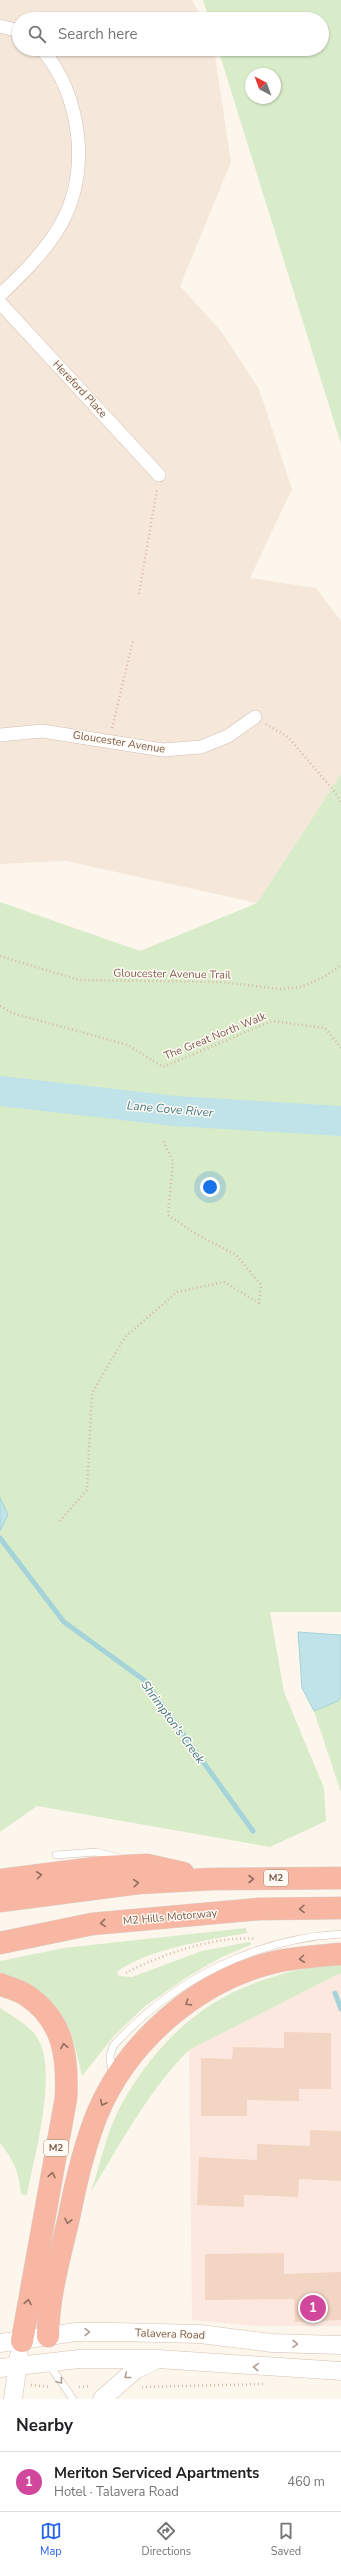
<!DOCTYPE html>
<html lang="en">
<head>
<meta charset="utf-8">
<style>
  :root { --surface:#fff; --page:#f2f2f2; --text:#202124; --muted:#757577; --line:#e0e0e0; --accent:#2563eb }
  body { margin:0; font-family:"Nunito Sans",sans-serif; background:var(--page); color:var(--text) }
  .compass { position:absolute; left:245px; top:68px; width:36px; height:36px; border-radius:50%; background:var(--surface); box-shadow:0 1px 3px #0004; rotate:319deg }
  .you { position:absolute; left:210px; top:1187px; width:14px; height:14px; margin:-10px; border:3px solid #fff; border-radius:50%; background:#1a73e8; box-shadow:0 0 0 6px #1a73e833 }
  .badge { display:grid; place-items:center; width:26px; height:26px; border-radius:50%; background:var(--accent); color:#fff; font-size:13px; font-weight:700 }
  .pin { position:absolute; translate:-50% -50%; border:2px solid #fff; box-shadow:0 1px 4px #0006 }
  .list { margin:0; padding:0; list-style:none }
  h2 { display:flex; justify-content:space-between; align-items:center; height:52px; margin:0; padding:0 16px; font-size:17px }
  h2 small { font-size:13px; font-weight:400; color:var(--muted) }
  .list li { display:grid; grid-template-columns:26px 1fr auto; gap:12px; align-items:center; box-sizing:border-box; height:60px; padding:0 16px; border-top:1px solid var(--line) }
  .list b { display:block; font-size:15px; white-space:nowrap }
  .list p { margin:0; font-size:13px; white-space:nowrap; color:var(--muted) }
  .list em { font-size:13px; font-style:normal; color:var(--muted) }
  .icon { flex:none; width:22px; height:22px; fill:none; stroke:currentColor; stroke-width:2; stroke-linecap:round; stroke-linejoin:round }
  .map { position:relative; flex:none; width:341px; height:2399px; overflow:hidden }
  .search { position:absolute; background:var(--surface); box-shadow:0 1px 3px #0004; left:12px; right:12px; top:12px; height:44px; display:flex; align-items:center; gap:10px; box-sizing:border-box; padding:0 14px; border-radius:22px; color:var(--muted); font-size:15px }
  .sheet { height:112px; background:var(--surface) }
  nav { display:flex; justify-content:space-around; align-items:center; box-sizing:border-box; height:56px; border-top:1px solid var(--line); background:var(--surface); font-size:11px; color:var(--muted) }
  nav a { display:grid; justify-items:center; gap:2px }
  nav .on { color:var(--accent) }
  .map>svg:first-child { display:block }
</style>
</head>
<body>
<div class="map">
<svg width="341" height="2399" viewBox="0 0 341 2399">
  <rect width="100%" height="100%" fill="#fdf6ec"/>
  <!-- residential -->
  <polygon fill="#f5e8da" points="0,0 192,0 202,19 19,19 19,49 214,49 231,162 180,286 221,331 259,389 292,489 250,578 316,588 341,621 341,774 257,903 66,861 0,864"/>
  <!-- commercial -->
  <polygon fill="#fde8e0" points="341,1973 341,2326 256,2326 192,2320 189,2050"/>
  <!-- green -->
  <g fill="#d8ecc9" fill-rule="evenodd">
    <path d="M203,0H341V444L218,49H322V19H209ZM251,74H275V98H251Z"/>
    <polygon points="341,774 341,1612 270,1612 284,1692 324,1788 326,1821 270,1847 37,1806 0,1832 0,902 140,951 257,903"/>
    <polygon points="341,1695 341,1792 314,1711 338,1701"/>
    <path d="M246,1928L247,1933C212,1939 144,1950 117,1972L119,1976L132,1977L202,1951L249,1942L252,1944L220,1958L187,1977L145,2006L113,2037L82,2076C76,2048 68,2011 42,1994C29,1986 14,1980 0,1973V1961L64,1948Z"/>
    <path d="M341,1961V1973L189,2050C148,2091 121,2143 91,2192C101,2161 108,2126 125,2098C179,2008 240,1978 341,1961Z"/>
    <path d="M0,2008C12,2016 30,2025 38,2039C58,2073 34,2157 27,2195L21,2194C19,2173 14,2160 0,2143Z"/>
  </g>
  <!-- water -->
  <g fill="#bfe3e8" stroke="#a5d3da">
    <polygon points="0,1497 8,1515 0,1531"/>
    <polygon points="298,1632 341,1635 341,1695 338,1701 314,1711 302,1688"/>
  </g>
  <g fill="none" stroke-linecap="round" stroke-linejoin="round">
    <!-- stream -->
    <g stroke="#a5d3da" stroke-width="5">
      <polyline points="0,1088 1,1091"/>
      <polyline points="0,1538 64,1622 144,1680 253,1831"/>
      <polyline points="335,1993 341,2009"/>
    </g>
    <!-- river -->
    <polyline stroke="#bfe3e8" stroke-width="30" points="0,1091 175,1111 341,1121"/>
  </g>
  <!-- building -->
  <g fill="#f3d5c3">
    <polygon points="284,2032 331,2033 331,2089 299,2089 299,2101 247,2100 247,2116 201,2116 201,2058 232,2059 233,2047 284,2048"/>
    <polygon points="310,2130 341,2131 341,2181 299,2179 298,2197 244,2195 244,2207 197,2205 199,2157 257,2160 257,2144 310,2146"/>
    <polygon points="284,2253 284,2274 341,2272 341,2320 295,2322 294,2299 205,2300 205,2254"/>
  </g>
  <g fill="none" stroke-linecap="round" stroke-linejoin="round">
    <!-- service casing -->
    <g stroke="#d1beb0" stroke-width="8">
      <g id="service">
        <polyline points="56,1855 96,1852 119,1858"/>
        <path d="M112,2075L110,2056L113,2046C172,1981 253,1939 341,1934"/>
        <polyline points="48,2363 73,2399"/>
      </g>
    </g>
    <!-- minor casing -->
    <g stroke="#d1beb0" stroke-width="14">
      <g id="minor">
        <polyline points="0,26 19,31"/>
        <path d="M0,295C22,274 46,251 61,224C91,170 81,96 42,49"/>
        <polyline points="0,303 159,475"/>
        <polyline points="0,735 42,731 163,750 201,747 228,736 255,717"/>
      </g>
    </g>
    <!-- secondary casing -->
    <g stroke="#d6c0b0" stroke-width="19">
      <g id="secondary">
        <polyline points="0,2343 76,2332 114,2332 200,2334 272,2343 341,2345"/>
        <polyline points="0,2368 79,2359 158,2359 341,2371"/>
        <polyline points="13,2399 19,2356"/>
        <polyline points="102,2399 135,2370 154,2361"/>
      </g>
    </g>
    <!-- motorway casing -->
    <g stroke="#dad1cd" stroke-width="23">
      <g id="motorway">
        <polyline points="0,1880 103,1867 147,1865 183,1873"/>
        <polyline points="0,1901 138,1883 212,1879 341,1878"/>
        <polyline points="0,1943 92,1924 259,1909 341,1908"/>
        <path d="M0,1984C8,1988 19,1990 26,1995C64,2020 68,2057 66,2098L22,2341"/>
        <path d="M48,2336C48,2296 60,2256 69,2217C76,2181 84,2146 98,2112C129,2040 198,1980 275,1962C296,1957 319,1956 341,1954"/>
      </g>
    </g>
    <!-- path -->
    <g stroke="#d9b8a5" stroke-width="2.5" stroke-dasharray="1 3" stroke-linecap="butt">
      <polyline points="139,594 157,489"/>
      <polyline points="266,724 288,737 335,792 341,803"/>
      <polyline points="112,728 133,641"/>
      <polyline points="0,956 79,980 222,982 279,989 301,987 324,977 341,965"/>
      <polyline points="0,1006 12,1013 128,1045 163,1067 272,1021 325,1028 341,1048"/>
      <polyline points="60,1521 87,1490 92,1393 125,1337 177,1292 224,1282 259,1303 261,1285 236,1255 196,1234 168,1215 173,1161 163,1141"/>
      <path d="M126,1973C159,1955 217,1935 255,1939"/>
      <polyline points="31,2385 50,2387"/>
      <polyline points="79,2387 90,2386"/>
      <polyline points="142,2387 263,2384"/>
    </g>
    <!-- service -->
    <use href="#service" stroke="#fff" stroke-width="7"/>
    <!-- minor -->
    <use href="#minor" stroke="#fff" stroke-width="13"/>
    <!-- secondary -->
    <use href="#secondary" stroke="#fff" stroke-width="18"/>
    <!-- motorway -->
    <use href="#motorway" stroke="#f7b7a3" stroke-width="22"/>
  </g>
  <!-- one-way arrows -->
  <defs><path id="oneway-chevron" d="M-2-3.5L2.5 0L-2 3.5" fill="none" stroke-width="1.6" stroke-linecap="round" stroke-linejoin="round"/></defs>
  <g stroke="#936e5e">
    <use href="#oneway-chevron" transform="translate(39 1875) rotate(-7)"/>
    <use href="#oneway-chevron" transform="translate(251 1879)"/>
    <use href="#oneway-chevron" transform="translate(136 1883) rotate(-5)"/>
    <use href="#oneway-chevron" transform="translate(302 1909) rotate(179)"/>
    <use href="#oneway-chevron" transform="translate(103 1923) rotate(175)"/>
    <use href="#oneway-chevron" transform="translate(302 1959) rotate(173)"/>
    <use href="#oneway-chevron" transform="translate(188 2003) rotate(148)"/>
    <use href="#oneway-chevron" transform="translate(64 2046) rotate(-100)"/>
    <use href="#oneway-chevron" transform="translate(103 2103) rotate(117)"/>
    <use href="#oneway-chevron" transform="translate(52 2175) rotate(-79)"/>
    <use href="#oneway-chevron" transform="translate(68 2221) rotate(102)"/>
    <use href="#oneway-chevron" transform="translate(28 2302) rotate(-80)"/>
  </g>
  <g stroke="#af9d94">
    <use href="#oneway-chevron" transform="translate(87 2332) rotate(-1)"/>
    <use href="#oneway-chevron" transform="translate(295 2344) rotate(3)"/>
    <use href="#oneway-chevron" transform="translate(256 2367) rotate(-176)"/>
    <use href="#oneway-chevron" transform="translate(127 2376) rotate(141)"/>
    <use href="#oneway-chevron" transform="translate(60 2381) rotate(50)"/>
  </g>
  <g text-anchor="middle" dominant-baseline="central" stroke-width="3" stroke-linejoin="round" paint-order="stroke">
    <!-- shield labels -->
    <g fill="#fffaf3" stroke="#a28b7f" stroke-width="1">
      <rect x="264" y="1870" width="24" height="16" rx="3"/>
      <rect x="44" y="2140" width="24" height="16" rx="3"/>
    </g>
    <g font-size="10" font-weight="bold" fill="#7a5c4d">
      <text x="276" y="1878">M2</text>
      <text x="56" y="2148">M2</text>
    </g>
    <!-- street labels -->
    <g font-size="11" fill="#7a5c4d" stroke="#fffaf3">
      <text transform="translate(80 389) rotate(47)">Hereford Place</text>
      <text transform="translate(119 742) rotate(9)">Gloucester Avenue</text>
      <text transform="translate(172 974) rotate(1)">Gloucester Avenue Trail</text>
      <text transform="translate(215 1036) rotate(-22)">The Great North Walk</text>
      <text transform="translate(170 1917) rotate(-5)">M2 Hills Motorway</text>
      <text transform="translate(170 2334) rotate(2)">Talavera Road</text>
    </g>
    <!-- water labels -->
    <g font-size="12" font-style="italic" fill="#437c86" stroke="#fffaf3">
      <text transform="translate(170 1109) rotate(5)">Lane Cove River</text>
      <text transform="translate(173 1722) rotate(54)">Shrimpton's Creek</text>
    </g>
  </g>
</svg>
<svg class="compass" viewBox="-18 -18 36 36"><path d="M0-13l5 13h-10z" fill="#e53935"/><path d="M0 13l5-13h-10z" fill="#757577"/></svg>
<div class="you"></div>
<div class="pin badge" style="left:313px;top:2308px;background:#d1479c">1</div>
<div class="search"><svg class="icon" aria-label="search" viewBox="0 0 24 24"><circle cx="10" cy="10" r="6"/><path d="M15 15l6 6"/></svg>Search here</div>
</div>
<section class="sheet">
<h2>Nearby<small></small></h2>
<ul class="list">
<li><span class="badge" style="background:#d1479c">1</span><div><b>Meriton Serviced Apartments</b><p>Hotel · Talavera Road</p></div><em>460 m</em></li>
</ul>
</section>
<nav>
<a class="on"><svg class="icon" aria-label="map" viewBox="0 0 24 24"><path d="M3 6l6-2 6 2 6-2v14l-6 2-6-2-6 2zM9 4v14M15 6v14"/></svg>Map</a>
<a><svg class="icon" aria-label="directions" viewBox="0 0 24 24"><path d="M12 3l9 9-9 9-9-9zM9 14v-3h6M13 9l2 2-2 2"/></svg>Directions</a>
<a><svg class="icon" aria-label="saved" viewBox="0 0 24 24"><path d="M7 4h10v16l-5-4-5 4z"/></svg>Saved</a>
</nav>
</body>
</html>
